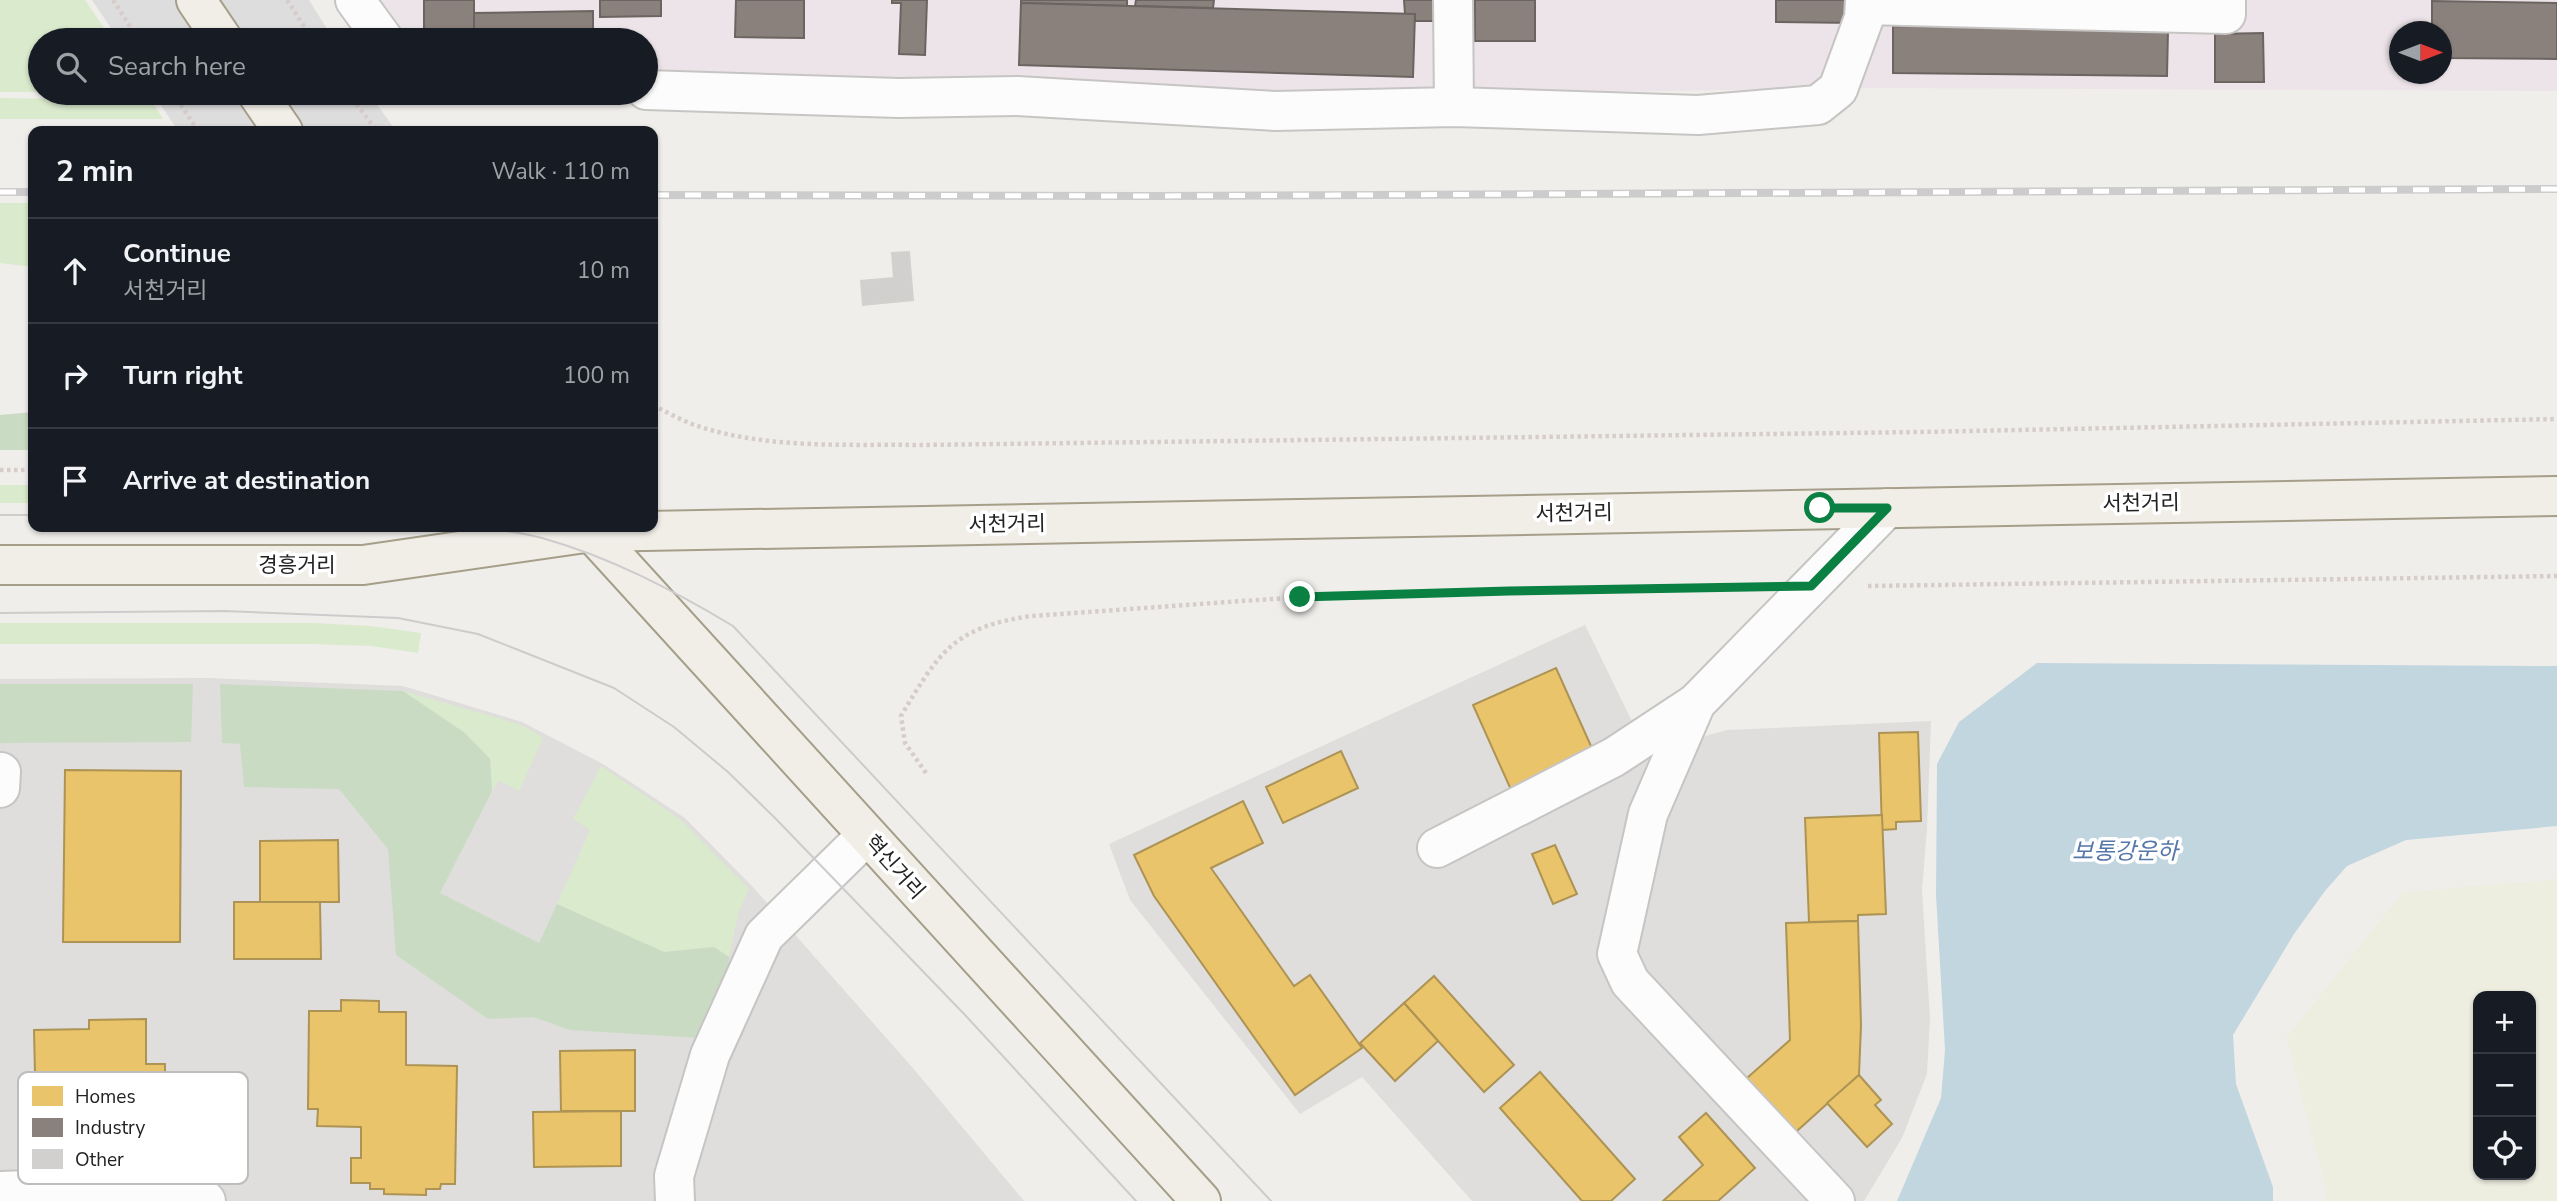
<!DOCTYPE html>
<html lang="en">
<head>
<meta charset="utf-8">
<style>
  :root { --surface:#171b24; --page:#20242c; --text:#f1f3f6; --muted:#9ea1a6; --line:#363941 }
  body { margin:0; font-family:"Nunito Sans","Noto Sans KR",sans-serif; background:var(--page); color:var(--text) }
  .controls { position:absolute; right:21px; bottom:21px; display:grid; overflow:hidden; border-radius:14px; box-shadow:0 2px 5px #0004 }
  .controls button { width:63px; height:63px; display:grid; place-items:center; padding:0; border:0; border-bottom:2px solid var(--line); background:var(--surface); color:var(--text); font:35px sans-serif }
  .compass { position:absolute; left:2389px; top:21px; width:63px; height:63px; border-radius:50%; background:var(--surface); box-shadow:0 2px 5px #0004; rotate:90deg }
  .stop { position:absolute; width:21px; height:21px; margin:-16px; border:5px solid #0b8043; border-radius:50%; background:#fff }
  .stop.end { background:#0b8043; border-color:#fff; box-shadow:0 2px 7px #0008 }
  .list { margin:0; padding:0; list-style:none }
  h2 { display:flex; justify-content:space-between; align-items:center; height:91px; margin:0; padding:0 28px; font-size:30px }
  h2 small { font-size:23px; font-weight:400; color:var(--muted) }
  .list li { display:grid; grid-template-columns:46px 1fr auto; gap:21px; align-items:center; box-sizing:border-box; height:105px; padding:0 28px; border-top:2px solid var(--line) }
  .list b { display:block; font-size:26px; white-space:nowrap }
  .list p { margin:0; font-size:23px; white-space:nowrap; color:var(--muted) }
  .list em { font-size:23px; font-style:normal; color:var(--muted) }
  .icon { flex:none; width:38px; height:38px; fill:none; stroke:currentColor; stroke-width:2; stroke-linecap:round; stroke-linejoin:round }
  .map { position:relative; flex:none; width:2557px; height:1201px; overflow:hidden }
  .search { position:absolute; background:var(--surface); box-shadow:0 2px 5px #0004; left:28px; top:28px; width:630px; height:77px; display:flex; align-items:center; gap:18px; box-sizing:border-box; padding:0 24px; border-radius:38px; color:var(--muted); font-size:26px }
  .panel { position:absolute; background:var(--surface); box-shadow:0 2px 5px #0004; left:28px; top:126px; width:630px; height:406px; border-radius:14px }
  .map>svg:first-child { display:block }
</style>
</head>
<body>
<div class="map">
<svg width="2557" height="1201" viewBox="0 0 2557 1201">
  <rect width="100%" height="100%" fill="#f0eeeb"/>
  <!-- residential -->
  <g fill="#dfdedc">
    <polygon points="1585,625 1647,752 1727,730 1931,721 1927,829 1922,890 1930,1018 1927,1074 1902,1138 1864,1201 1472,1201 1362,1077 1300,1114 1130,900 1109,844"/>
    <polygon points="208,678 403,686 522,722 603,764 685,818 752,886 912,1067 1024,1201 0,1201 0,679"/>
  </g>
  <!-- industrial -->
  <path fill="#ece4e8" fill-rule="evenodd" d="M382,0H2557V91L1872,88L1403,95L995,81L646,75V40H408ZM2400,32H2442V74H2400Z"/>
  <!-- farmland -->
  <path fill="#edeee0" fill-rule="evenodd" d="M2557,879V1201H2325L2324,1181L2286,1038L2403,892ZM2478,996H2531V1175H2478Z"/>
  <!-- grass -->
  <g fill="#daeacd">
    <polygon points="0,0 85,0 112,40 40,40 40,92 0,92"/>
    <polygon points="0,98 151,100 163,119 0,119"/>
    <polygon points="0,203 33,203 33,267 0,263"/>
    <rect x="0" y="485" width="33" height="18"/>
    <polygon points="0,623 312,623 371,626 421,633 418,653 371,646 312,644 0,644"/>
    <polygon points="403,691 522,725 543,738 519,791 499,780 492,791 490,759 465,733"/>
    <polygon points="601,766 680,819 749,889 739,911 729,957 714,947 664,952 557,904 590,830 573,819"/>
  </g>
  <!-- forest -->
  <g fill="#cadbc3">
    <polygon points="33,412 33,450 0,450 0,415"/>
    <polygon points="0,684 193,684 191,742 0,743"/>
    <polygon points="220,684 403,691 465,733 490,759 492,791 440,893 539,943 557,904 664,952 714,947 729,957 728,979 700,1038 570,1030 533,1017 488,1019 396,955 388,849 339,789 244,787 240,744 222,743"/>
  </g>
  <!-- water -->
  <polygon fill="#c2d6df" points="2037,663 2557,666 2557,826 2406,840 2347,866 2325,891 2294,934 2233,1035 2236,1084 2273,1187 2273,1201 1897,1201 1941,1098 1945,1050 1936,895 1937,764 1959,722"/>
  <!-- pier -->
  <g fill="#dedddd">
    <polygon points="92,0 309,0 334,40 119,40"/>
    <polygon points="153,93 369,93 396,131 178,131"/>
  </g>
  <!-- homes -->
  <g fill="#e9c46a" stroke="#ad9354" stroke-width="2">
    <polygon points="1556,668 1595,755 1512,792 1473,705"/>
    <polygon points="1918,732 1921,821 1896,822 1896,829 1882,830 1879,733"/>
    <polygon points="1341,751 1358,788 1283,823 1266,787"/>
    <polygon points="65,770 181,771 180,942 63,942"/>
    <polygon points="1243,801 1263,843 1211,868 1294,986 1310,975 1362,1048 1295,1095 1154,896 1134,855"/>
    <polygon points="1882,815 1886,914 1858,915 1858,921 1809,922 1805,818"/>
    <polygon points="338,840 339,902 260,902 260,841"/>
    <polygon points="1555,845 1577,894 1553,904 1532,854"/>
    <polygon points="234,902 320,902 321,959 234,959"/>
    <polygon points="1858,921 1861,1025 1859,1075 1788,1139 1739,1085 1790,1040 1786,923"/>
    <polygon points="1434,976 1514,1065 1484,1092 1404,1003"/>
    <polygon points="341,1000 379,1001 379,1012 406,1012 406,1065 457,1066 455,1184 441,1184 440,1189 426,1189 426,1195 384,1194 384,1189 370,1189 370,1183 351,1183 351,1158 361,1158 361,1127 317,1126 318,1109 308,1109 309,1011 341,1011"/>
    <polygon points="1404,1003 1438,1041 1395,1081 1360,1043"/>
    <polygon points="146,1019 146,1064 165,1064 165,1105 110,1106 110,1119 58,1119 58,1073 35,1074 34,1030 89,1029 89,1020"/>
    <polygon points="635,1050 635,1111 561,1111 560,1051"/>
    <polygon points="1540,1072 1635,1179 1611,1201 1582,1201 1500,1108"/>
    <polygon points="1859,1075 1881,1100 1875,1105 1892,1124 1867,1147 1827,1103"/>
    <polygon points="621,1111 621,1166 534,1167 533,1112"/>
    <polygon points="1706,1113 1755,1168 1718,1201 1663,1201 1703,1165 1679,1137"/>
  </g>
  <!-- industry -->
  <g fill="#8a817c" stroke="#6b6461" stroke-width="2">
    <rect x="424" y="0" width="50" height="40"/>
    <polygon points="600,0 661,0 661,16 600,17"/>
    <polygon points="736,0 804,0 804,38 735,37"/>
    <polygon points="892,0 927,0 925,55 899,54 901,3 892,3"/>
    <polygon points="1021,0 1127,0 1127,6 1021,3"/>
    <polygon points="1136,0 1214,0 1213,8 1135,6"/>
    <polygon points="1404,0 1437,0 1438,21 1415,21 1415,14 1405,14"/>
    <rect x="1475" y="0" width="60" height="41"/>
    <polygon points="1776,0 1857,0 1856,23 1776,22"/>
    <polygon points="2432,1 2557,3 2557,59 2442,58 2442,32 2432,32"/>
    <polygon points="1021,3 1415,14 1413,77 1019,65"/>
    <polygon points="593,11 593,40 474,40 474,13"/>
    <polygon points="1893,26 2168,30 2167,76 1893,73"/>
    <polygon points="2263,33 2264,82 2215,82 2215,34"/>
  </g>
  <!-- building -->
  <polygon fill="#d2d0ce" stroke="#d3d0cd" stroke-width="2" points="909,252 913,300 863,305 861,281 894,278 892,253"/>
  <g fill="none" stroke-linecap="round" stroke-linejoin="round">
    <!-- minor casing -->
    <g stroke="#c6c5c3" stroke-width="42">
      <g id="minor">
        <polyline points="355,0 384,40"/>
        <polyline points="1453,0 1454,107"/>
        <polyline points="1865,5 2226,14 2226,0"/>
        <polyline points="646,90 899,98 1017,96 1275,111 1454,107 1698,115 1818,105 1838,89 1864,18 1865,0"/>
        <polyline points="0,788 1,772"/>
        <polyline points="1437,848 1614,757 1696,703"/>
        <polyline points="0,1191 189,1184 206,1201"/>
        <polyline points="675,1201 674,1176 710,1055 764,936 866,836"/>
        <polyline points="1835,1201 1630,982 1617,954 1648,814 1696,703 1887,508"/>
      </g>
    </g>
    <!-- major casing -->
    <g stroke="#a59e89" stroke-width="42">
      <g id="major">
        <polyline points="196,0 223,40"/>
        <polyline points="257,93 283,131"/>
        <polyline points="587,527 1201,1201"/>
        <polyline points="0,565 363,565 592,532 2557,496"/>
      </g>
    </g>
    <!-- path -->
    <g stroke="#d6cdcb" stroke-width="4.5" stroke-dasharray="3.5 3.5" stroke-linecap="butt">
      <polyline points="113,0 139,40"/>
      <polyline points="287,0 313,40"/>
      <polyline points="173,93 198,131"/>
      <polyline points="348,93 377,131"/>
      <path d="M653,405C670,414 688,424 707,429C777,449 850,444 922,445L1921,432L2557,419"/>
      <polyline points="0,470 33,470"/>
      <polyline points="1868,586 2557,576"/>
      <path d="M926,773L905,743L901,716C939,652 954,627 1031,616L1300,597L1509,591L1754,588"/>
    </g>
    <!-- minor -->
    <use href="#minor" stroke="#fdfcfc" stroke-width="38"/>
    <!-- major -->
    <use href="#major" stroke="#f1eee8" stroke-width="38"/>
    <!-- tram -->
    <g stroke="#ccc" stroke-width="2">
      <polyline points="0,515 33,515"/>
      <path d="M483,527C503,531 523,533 542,538C610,557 673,590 733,626L1271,1201"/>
      <polyline points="0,613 224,611 398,618 478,634 614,688 674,727 728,772 776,819 966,1016 1136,1201"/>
    </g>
    <!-- rail casing -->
    <g stroke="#ccc" stroke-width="8">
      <g id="rail">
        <polyline points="0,192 33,192"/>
        <polyline points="653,195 1152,196 2557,189"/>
      </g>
    </g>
    <!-- rail -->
    <use href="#rail" stroke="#fff" stroke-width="5" stroke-dasharray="16" stroke-linecap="butt"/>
  </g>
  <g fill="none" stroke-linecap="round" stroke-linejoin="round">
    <!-- route -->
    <polyline stroke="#0b8043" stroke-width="9" points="1300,597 1509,591 1811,586 1887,508 1820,508"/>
  </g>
  <g text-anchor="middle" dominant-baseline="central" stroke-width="7" stroke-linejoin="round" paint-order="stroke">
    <!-- street labels -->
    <g font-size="21" fill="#222" stroke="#fff">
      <text transform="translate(2141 503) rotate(-1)">서천거리</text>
      <text transform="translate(1574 513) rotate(-1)">서천거리</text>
      <text transform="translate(1007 524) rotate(-1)">서천거리</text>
      <text x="297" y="565">경흥거리</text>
      <text transform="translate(895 867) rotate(48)">혁신거리</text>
    </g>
    <!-- water labels -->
    <g font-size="23" font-style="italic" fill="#5677aa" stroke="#fff">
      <text x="2125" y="851">보통강운하</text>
    </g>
  </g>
  <!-- legend -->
  <rect x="18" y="1072" width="230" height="112" rx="10" fill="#fff" stroke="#bdbdbd" stroke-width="2"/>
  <rect x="32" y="1086" width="31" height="20" fill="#e9c46a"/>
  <rect x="32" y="1118" width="31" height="19" fill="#8a817c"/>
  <rect x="32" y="1149" width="31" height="20" fill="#d2d0ce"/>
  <g font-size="19" fill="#222">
    <text x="75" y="1103">Homes</text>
    <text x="75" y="1134">Industry</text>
    <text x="75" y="1166">Other</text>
  </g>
</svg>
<div class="controls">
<button>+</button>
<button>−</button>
<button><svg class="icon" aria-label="locate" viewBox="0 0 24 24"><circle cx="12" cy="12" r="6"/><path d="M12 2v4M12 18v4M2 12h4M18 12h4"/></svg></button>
</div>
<svg class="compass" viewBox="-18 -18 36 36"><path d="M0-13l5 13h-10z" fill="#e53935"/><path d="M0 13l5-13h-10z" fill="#9ea1a6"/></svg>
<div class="stop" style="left:1820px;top:508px"></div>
<div class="stop end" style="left:1300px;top:597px"></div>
<div class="search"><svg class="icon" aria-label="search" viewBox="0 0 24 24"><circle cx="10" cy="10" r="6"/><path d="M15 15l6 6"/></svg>Search here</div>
<section class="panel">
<h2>2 min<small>Walk · 110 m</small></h2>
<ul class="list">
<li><svg class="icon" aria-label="ahead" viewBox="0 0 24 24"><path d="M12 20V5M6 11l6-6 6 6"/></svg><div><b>Continue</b><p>서천거리</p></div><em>10 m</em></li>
<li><svg class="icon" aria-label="right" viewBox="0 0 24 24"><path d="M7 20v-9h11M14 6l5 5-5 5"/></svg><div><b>Turn right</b></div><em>100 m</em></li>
<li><svg class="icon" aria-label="arrive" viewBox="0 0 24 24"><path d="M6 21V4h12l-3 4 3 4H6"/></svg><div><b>Arrive at destination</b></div></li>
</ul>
</section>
</div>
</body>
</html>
